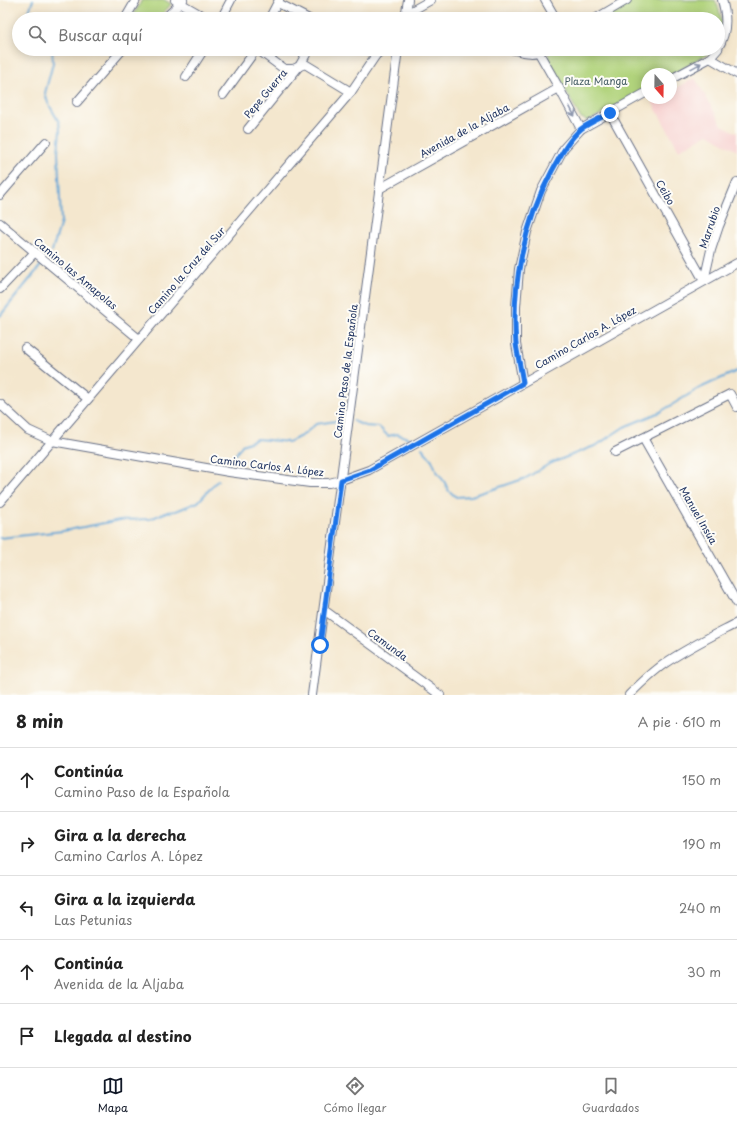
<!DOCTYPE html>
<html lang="es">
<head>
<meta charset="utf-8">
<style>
  :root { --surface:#fff; --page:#f6f6f6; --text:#222; --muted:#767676; --line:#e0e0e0; --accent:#111827 }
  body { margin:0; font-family:"Playpen Sans",sans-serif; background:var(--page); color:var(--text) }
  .compass { position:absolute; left:641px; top:68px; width:36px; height:36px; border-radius:50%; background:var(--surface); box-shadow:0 2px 10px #0003; rotate:160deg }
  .stop { position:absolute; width:12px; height:12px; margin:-9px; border:3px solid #1a73e8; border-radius:50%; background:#fff }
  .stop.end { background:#1a73e8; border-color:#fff; box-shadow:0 1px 4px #0008 }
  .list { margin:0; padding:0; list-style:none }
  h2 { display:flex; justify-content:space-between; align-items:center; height:52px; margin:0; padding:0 16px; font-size:17px }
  h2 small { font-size:13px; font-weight:400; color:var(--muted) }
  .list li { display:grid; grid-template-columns:26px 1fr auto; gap:12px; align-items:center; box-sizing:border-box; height:64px; padding:0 16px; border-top:1px solid var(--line) }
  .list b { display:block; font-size:15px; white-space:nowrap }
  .list p { margin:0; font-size:13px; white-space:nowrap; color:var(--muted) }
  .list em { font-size:13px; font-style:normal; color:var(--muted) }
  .icon { flex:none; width:22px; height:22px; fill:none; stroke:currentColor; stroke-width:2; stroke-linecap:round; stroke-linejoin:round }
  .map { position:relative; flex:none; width:737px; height:695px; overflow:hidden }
  .search { position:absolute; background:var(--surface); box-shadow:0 2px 10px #0003; left:12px; right:12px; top:12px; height:44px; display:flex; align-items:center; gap:10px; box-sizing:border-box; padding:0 14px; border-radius:22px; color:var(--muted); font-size:15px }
  .sheet { height:372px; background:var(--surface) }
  nav { display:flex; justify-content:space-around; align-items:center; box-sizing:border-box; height:56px; border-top:1px solid var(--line); background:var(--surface); font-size:11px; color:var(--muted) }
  nav a { display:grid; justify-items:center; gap:2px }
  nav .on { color:var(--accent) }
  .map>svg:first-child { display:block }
</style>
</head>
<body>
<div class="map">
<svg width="737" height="695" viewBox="0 0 737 695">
  <rect width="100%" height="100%" fill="#fdfcf7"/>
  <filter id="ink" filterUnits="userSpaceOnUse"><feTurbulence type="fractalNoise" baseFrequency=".025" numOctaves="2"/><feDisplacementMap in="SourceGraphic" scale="8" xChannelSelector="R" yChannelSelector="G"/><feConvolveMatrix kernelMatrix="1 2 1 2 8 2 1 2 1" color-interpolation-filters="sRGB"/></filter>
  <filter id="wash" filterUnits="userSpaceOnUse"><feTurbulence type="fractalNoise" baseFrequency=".012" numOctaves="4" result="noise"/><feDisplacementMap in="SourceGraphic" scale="16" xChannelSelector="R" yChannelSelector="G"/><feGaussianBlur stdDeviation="0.9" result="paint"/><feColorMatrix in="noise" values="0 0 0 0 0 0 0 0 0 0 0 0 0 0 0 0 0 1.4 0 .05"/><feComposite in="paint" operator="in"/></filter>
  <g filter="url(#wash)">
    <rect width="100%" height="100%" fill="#f4e7ce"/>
    <!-- built -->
    <polygon fill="#f7d0cf" points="695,78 722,125 737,133 737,151 708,134 679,150 652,102 659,98 671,98 671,91"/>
    <!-- green -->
    <g fill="#b1d37b" stroke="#66816c">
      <path d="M142,0H165L171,4C156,23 153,19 131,19Z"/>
      <path d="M633,0H715C721,13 725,26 718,40V19H601Z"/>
      <polygon points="552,49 712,49 708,54 671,75 671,74 647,74 647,89 590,120 587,121 580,117 549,60 548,55"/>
    </g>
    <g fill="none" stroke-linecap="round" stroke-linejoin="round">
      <!-- stream -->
      <g stroke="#63a6d7" stroke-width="2">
        <polyline points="28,19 27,17 33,0"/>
        <polyline points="52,251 61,222 58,153 60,130 59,122 48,103 45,93 53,63 52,49"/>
        <polyline points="0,316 42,264"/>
        <polyline points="353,421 365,426 379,427 388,436 397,434 411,439"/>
        <polyline points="422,448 432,460 436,470 445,483 448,490 456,497 471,496 494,489 526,478 549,464 597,445 624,427 660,412 698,389 737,371"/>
        <polyline points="228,466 242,445 257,439 289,442 303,435 316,424 343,420"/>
        <polyline points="0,538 63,531 120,520 150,519 167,512 176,511 198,502 218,480"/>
      </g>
    </g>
  </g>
  <g filter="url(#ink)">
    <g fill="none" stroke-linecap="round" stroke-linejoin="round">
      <!-- street casing -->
      <g stroke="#676f85" stroke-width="10">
        <g id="street">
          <polyline points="175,0 208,19"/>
          <polyline points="545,0 556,19"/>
          <polyline points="278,3 309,19"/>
          <polyline points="406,14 431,0"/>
          <polyline points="406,14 416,19"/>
          <polyline points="405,17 408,0"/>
          <polyline points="125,19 136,0"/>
          <polyline points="164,19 181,3 183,0"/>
          <polyline points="221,19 231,0"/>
          <polyline points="269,19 279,0"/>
          <polyline points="595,19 627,0"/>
          <path d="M718,48C727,33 727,16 722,0"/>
          <polyline points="257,49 284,69 293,69 305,64 351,92"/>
          <polyline points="366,49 376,55"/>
          <path d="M511,49C523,52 534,56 545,49"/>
          <polyline points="539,53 559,88 581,129"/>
          <polyline points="710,58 737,74"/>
          <polyline points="186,77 204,49"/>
          <polyline points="671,79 710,58 718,49"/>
          <polyline points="223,95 252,55 253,49"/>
          <polyline points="77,102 123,49"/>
          <polyline points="610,113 704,281"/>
          <polyline points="248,129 300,65 309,49"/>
          <polyline points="379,189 559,88"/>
          <polyline points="0,195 46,142"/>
          <polyline points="0,223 139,339"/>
          <polyline points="704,281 711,250 719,226 737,182"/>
          <polyline points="0,289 35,252"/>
          <polyline points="25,348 88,399"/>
          <polyline points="523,383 516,344 516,307 519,269 527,232 541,191 564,148 581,129 647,92"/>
          <polyline points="0,404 28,430 52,441 229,472 310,483 329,483 341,480 369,470 737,263"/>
          <polyline points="643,438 737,603"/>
          <polyline points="615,452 730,394 737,407"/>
          <polyline points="0,502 351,92 376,55 383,49"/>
          <polyline points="324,610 440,695"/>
          <polyline points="312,695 398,49"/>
          <path d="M629,695C640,684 651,673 664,664C687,648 712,636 737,623"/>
        </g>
      </g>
      <!-- street -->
      <use href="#street" stroke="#fff" stroke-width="8"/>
    </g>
    <!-- one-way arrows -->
    <defs><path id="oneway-shaft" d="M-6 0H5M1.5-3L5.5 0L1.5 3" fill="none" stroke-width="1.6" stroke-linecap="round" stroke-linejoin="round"/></defs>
    <g stroke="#8d97ae">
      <use href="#oneway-shaft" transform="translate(696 66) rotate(-29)"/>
      <use href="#oneway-shaft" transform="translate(572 111) rotate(62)"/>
    </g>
  </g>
  <g fill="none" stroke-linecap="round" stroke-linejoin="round" filter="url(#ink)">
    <!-- route -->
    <path stroke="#1a73e8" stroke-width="5" d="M320,645L341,480L370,470L523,383C521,370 518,357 516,344C511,286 524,223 552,171C560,157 568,140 581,129C589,123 601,118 610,113"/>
  </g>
  <g text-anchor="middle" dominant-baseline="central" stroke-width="4" stroke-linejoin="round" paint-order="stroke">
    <!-- park labels -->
    <g font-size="10" fill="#486067" stroke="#fdfcf7">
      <text x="596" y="80">Plaza Manga</text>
    </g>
    <!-- street labels -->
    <g font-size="10" fill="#1b2f5e" stroke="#fdfcf7">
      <text transform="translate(265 93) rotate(-50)">Pepe Guerra</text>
      <text transform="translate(464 130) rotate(-29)">Avenida de la Aljaba</text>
      <text transform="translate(666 192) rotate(61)">Ceibo</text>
      <text transform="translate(709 227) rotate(-71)">Marrubio</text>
      <text transform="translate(186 270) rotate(-49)">Camino la Cruz del Sur</text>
      <text transform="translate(76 273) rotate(40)">Camino las Amapolas</text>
      <text transform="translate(585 337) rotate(-30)">Camino Carlos A. López</text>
      <text transform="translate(345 371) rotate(-83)">Camino Paso de la Española</text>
      <text transform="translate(267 465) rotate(7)">Camino Carlos A. López</text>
      <text transform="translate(699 515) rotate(60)">Manuel Insúa</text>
      <text transform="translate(388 644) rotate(36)">Camunda</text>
    </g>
  </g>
</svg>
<svg class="compass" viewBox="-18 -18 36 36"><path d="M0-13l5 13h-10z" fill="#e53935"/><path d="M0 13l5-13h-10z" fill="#767676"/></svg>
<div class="stop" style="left:320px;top:645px"></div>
<div class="stop end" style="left:610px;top:113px"></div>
<div class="search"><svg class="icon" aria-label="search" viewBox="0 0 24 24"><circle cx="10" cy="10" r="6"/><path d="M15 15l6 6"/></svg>Buscar aquí</div>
</div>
<section class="sheet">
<h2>8 min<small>A pie · 610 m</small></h2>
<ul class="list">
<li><svg class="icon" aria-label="ahead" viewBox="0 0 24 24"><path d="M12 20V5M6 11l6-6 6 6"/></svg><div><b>Continúa</b><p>Camino Paso de la Española</p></div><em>150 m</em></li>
<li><svg class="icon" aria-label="right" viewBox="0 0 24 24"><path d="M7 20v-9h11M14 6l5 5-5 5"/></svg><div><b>Gira a la derecha</b><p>Camino Carlos A. López</p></div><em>190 m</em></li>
<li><svg class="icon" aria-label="left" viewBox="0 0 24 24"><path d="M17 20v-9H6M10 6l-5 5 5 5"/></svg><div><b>Gira a la izquierda</b><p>Las Petunias</p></div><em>240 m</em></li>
<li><svg class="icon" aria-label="ahead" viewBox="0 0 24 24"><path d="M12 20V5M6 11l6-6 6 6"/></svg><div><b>Continúa</b><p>Avenida de la Aljaba</p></div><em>30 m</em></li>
<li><svg class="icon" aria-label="arrive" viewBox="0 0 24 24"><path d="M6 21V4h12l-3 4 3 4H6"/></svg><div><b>Llegada al destino</b></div></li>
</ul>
</section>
<nav>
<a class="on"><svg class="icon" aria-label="map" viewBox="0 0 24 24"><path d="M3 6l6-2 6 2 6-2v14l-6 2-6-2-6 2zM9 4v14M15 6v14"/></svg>Mapa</a>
<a><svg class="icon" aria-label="directions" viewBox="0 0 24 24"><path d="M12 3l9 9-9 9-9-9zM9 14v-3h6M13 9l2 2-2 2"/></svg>Cómo llegar</a>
<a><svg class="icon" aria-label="saved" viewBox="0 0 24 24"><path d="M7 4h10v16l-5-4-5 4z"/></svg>Guardados</a>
</nav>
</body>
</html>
